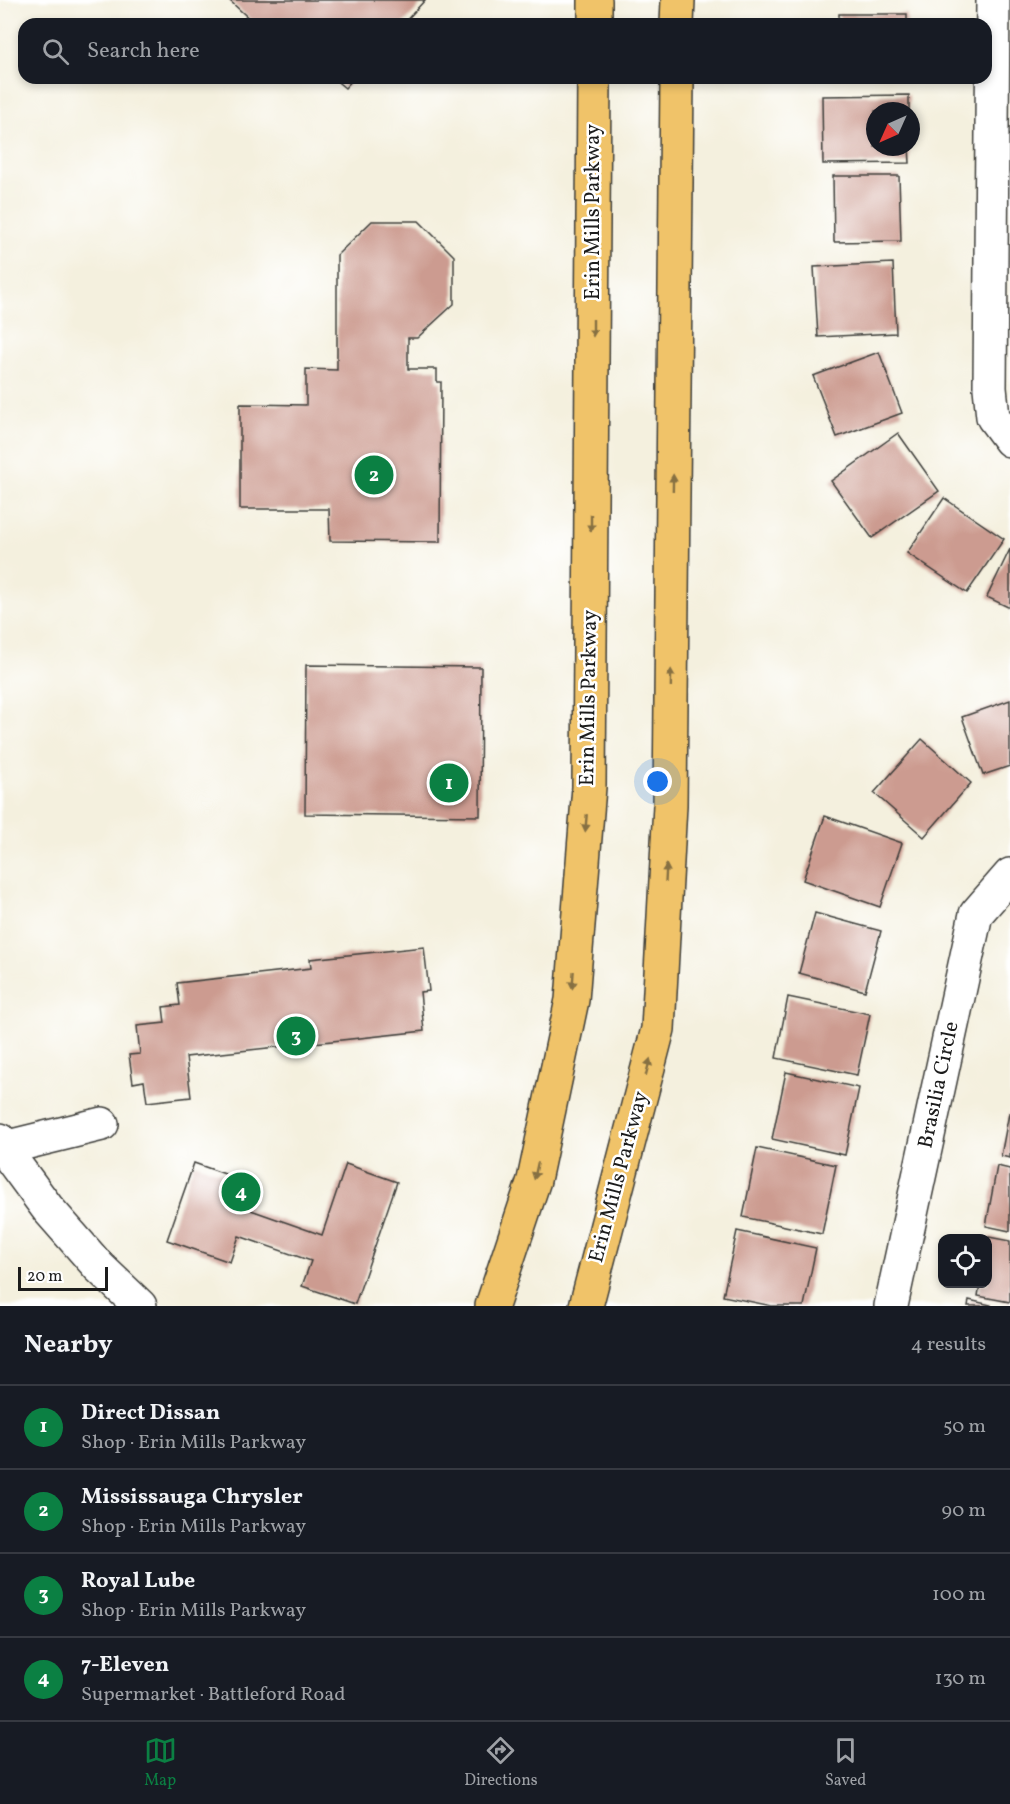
<!DOCTYPE html>
<html lang="en">
<head>
<meta charset="utf-8">
<style>
  :root { --surface:#171b24; --page:#242831; --text:#f1f3f6; --muted:#9ea1a6; --line:#363941; --accent:#0b8043 }
  body { margin:0; font-family:Vollkorn,serif; background:var(--page); color:var(--text) }
  .controls { position:absolute; right:18px; bottom:18px; display:grid; overflow:hidden; border-radius:12px; box-shadow:0 3px 9px #0003 }
  .controls button { width:54px; height:54px; display:grid; place-items:center; padding:0; border:0; border-bottom:2px solid var(--line); background:var(--surface); color:var(--text); font:30px sans-serif }
  .compass { position:absolute; left:866px; top:102px; width:54px; height:54px; border-radius:50%; background:var(--surface); box-shadow:0 3px 9px #0003; rotate:225deg }
  .scale { position:absolute; left:18px; bottom:15px; width:90px; box-sizing:border-box; padding-left:6px; border:3px solid #1c1c1c; border-top:0; font-size:16px; line-height:21px; white-space:nowrap; color:#1c1c1c; -webkit-text-stroke:4px #fff; paint-order:stroke }
  .you { position:absolute; left:658px; top:782px; width:21px; height:21px; margin:-15px; border:4px solid #fff; border-radius:50%; background:#1a73e8; box-shadow:0 0 0 9px #1a73e833 }
  .badge { display:grid; place-items:center; width:39px; height:39px; border-radius:50%; background:var(--accent); color:#fff; font-size:20px; font-weight:700 }
  .pin { position:absolute; translate:-50% -50%; border:3px solid #fff; box-shadow:0 2px 6px #0006 }
  .list { margin:0; padding:0; list-style:none }
  h2 { display:flex; justify-content:space-between; align-items:center; height:78px; margin:0; padding:0 24px; font-size:26px }
  h2 small { font-size:20px; font-weight:400; color:var(--muted) }
  .list li { display:grid; grid-template-columns:39px 1fr auto; gap:18px; align-items:center; box-sizing:border-box; height:84px; padding:0 24px; border-top:2px solid var(--line) }
  .list b { display:block; font-size:22px; white-space:nowrap }
  .list p { margin:0; font-size:20px; white-space:nowrap; color:var(--muted) }
  .list em { font-size:20px; font-style:normal; color:var(--muted) }
  .icon { flex:none; width:33px; height:33px; fill:none; stroke:currentColor; stroke-width:2; stroke-linecap:round; stroke-linejoin:round }
  .map { position:relative; flex:none; width:1010px; height:1306px; overflow:hidden }
  .search { position:absolute; background:var(--surface); box-shadow:0 3px 9px #0003; left:18px; right:18px; top:18px; height:66px; display:flex; align-items:center; gap:15px; box-sizing:border-box; padding:0 21px; border-radius:18px; color:var(--muted); font-size:22px }
  .sheet { height:414px; background:var(--surface) }
  nav { display:flex; justify-content:space-around; align-items:center; box-sizing:border-box; height:84px; border-top:2px solid var(--line); background:var(--surface); font-size:16px; color:var(--muted) }
  nav a { display:grid; justify-items:center; gap:3px }
  nav .on { color:var(--accent) }
  .map>svg:first-child { display:block }
</style>
</head>
<body>
<div class="map">
<svg width="1010" height="1306" viewBox="0 0 1010 1306">
  <rect width="100%" height="100%" fill="#fff"/>
  <filter id="ink" filterUnits="userSpaceOnUse"><feTurbulence type="fractalNoise" baseFrequency=".0167" numOctaves="2"/><feDisplacementMap in="SourceGraphic" scale="12" xChannelSelector="R" yChannelSelector="G"/><feConvolveMatrix kernelMatrix="1 2 1 2 8 2 1 2 1" color-interpolation-filters="sRGB"/></filter>
  <filter id="wash" filterUnits="userSpaceOnUse"><feTurbulence type="fractalNoise" baseFrequency=".008" numOctaves="4" result="noise"/><feDisplacementMap in="SourceGraphic" scale="24" xChannelSelector="R" yChannelSelector="G"/><feGaussianBlur stdDeviation="1.35" result="paint"/><feColorMatrix in="noise" values="0 0 0 0 0 0 0 0 0 0 0 0 0 0 0 0 0 1.4 0 .05"/><feComposite in="paint" operator="in"/></filter>
  <g filter="url(#wash)">
    <rect width="100%" height="100%" fill="#f4f0de"/>
    <g id="blocks">
      <!-- building -->
      <g fill="#cc9b90">
        <polygon points="229,0 425,0 403,24 255,24"/>
        <rect x="839" y="14" width="68" height="10"/>
        <polygon points="333,78 354,78 345,88"/>
        <polygon points="909,95 909,111 875,111 875,147 909,147 910,163 823,164 822,96"/>
        <polygon points="833,176 899,176 901,241 834,242"/>
        <polygon points="372,221 419,221 454,256 454,304 417,338 408,338 408,369 437,369 437,382 441,382 440,542 330,541 329,509 240,509 240,404 306,405 306,369 337,370 337,255"/>
        <polygon points="893,263 896,333 818,337 814,267"/>
        <polygon points="879,352 902,413 837,437 813,376"/>
        <polygon points="898,433 939,491 872,538 831,481"/>
        <polygon points="944,498 1004,539 967,593 907,553"/>
        <polygon points="1010,549 1010,608 987,597"/>
        <polygon points="306,665 481,667 480,816 305,814"/>
        <polygon points="1010,700 1010,766 983,775 962,717"/>
        <polygon points="922,739 971,783 924,837 874,793"/>
        <polygon points="825,816 902,843 880,907 803,880"/>
        <polygon points="815,913 881,931 865,991 799,973"/>
        <polygon points="424,947 429,991 420,992 424,1031 186,1057 191,1097 147,1102 144,1081 133,1083 129,1055 140,1054 137,1026 165,1023 163,1007 180,1005 177,983 311,968 310,959"/>
        <polygon points="788,997 870,1014 857,1075 776,1058"/>
        <polygon points="786,1072 859,1088 845,1155 772,1139"/>
        <polygon points="1009,1113 1010,1113 1010,1158 1001,1156"/>
        <polygon points="757,1148 836,1165 822,1234 743,1217"/>
        <polygon points="194,1163 256,1185 248,1209 322,1235 346,1164 397,1182 355,1304 302,1286 311,1261 239,1236 230,1262 167,1240"/>
        <polygon points="997,1166 1010,1169 1010,1231 986,1226"/>
        <polygon points="737,1231 816,1248 804,1306 772,1306 723,1296"/>
        <polygon points="989,1237 1010,1241 1010,1302 978,1296 980,1284 988,1284"/>
        <polygon points="969,1300 991,1305 991,1306 968,1306"/>
      </g>
    </g>
  </g>
  <g filter="url(#ink)">
    <use href="#blocks" fill-opacity="0" stroke="#3c3c39" stroke-width="1.5"/>
    <g fill="none" stroke-linecap="round" stroke-linejoin="round">
      <!-- minor casing -->
      <g stroke="#3c3c39" stroke-width="36">
        <g id="minor">
          <polyline points="993,0 990,388 993,417 1010,440"/>
          <polyline points="0,1140 3,1148 48,1209 99,1267 140,1306"/>
          <polyline points="0,1149 102,1124"/>
          <polyline points="891,1306 976,914 1010,875"/>
        </g>
      </g>
      <!-- major casing -->
      <g stroke="#3c3c39" stroke-width="36">
        <g id="major">
          <polyline points="595,24 595,0"/>
          <polyline points="677,24 678,0"/>
          <polyline points="492,1306 534,1180 572,1000 589,787 594,78"/>
          <polyline points="586,1306 658,1029 670,805 677,78"/>
        </g>
      </g>
      <!-- minor -->
      <use href="#minor" stroke="#fff" stroke-width="33"/>
      <!-- major -->
      <use href="#major" stroke="#f0c369" stroke-width="33"/>
    </g>
    <!-- one-way arrows -->
    <defs><path id="oneway-solid" d="M-6-.8H1V-3.2L6.5 0L1 3.2V.8H-6Z" transform="scale(1.5)"/></defs>
    <g fill="#867042">
      <use href="#oneway-solid" transform="translate(593 328) rotate(90)"/>
      <use href="#oneway-solid" transform="translate(673 483) rotate(-89)"/>
      <use href="#oneway-solid" transform="translate(591 523) rotate(90)"/>
      <use href="#oneway-solid" transform="translate(671 678) rotate(-89)"/>
      <use href="#oneway-solid" transform="translate(586 823) rotate(95)"/>
      <use href="#oneway-solid" transform="translate(666 873) rotate(-87)"/>
      <use href="#oneway-solid" transform="translate(573 980) rotate(94)"/>
      <use href="#oneway-solid" transform="translate(648 1067) rotate(-75)"/>
      <use href="#oneway-solid" transform="translate(536 1171) rotate(102)"/>
    </g>
  </g>
  <g text-anchor="middle" dominant-baseline="central" stroke-width="5" stroke-linejoin="round" paint-order="stroke">
    <!-- street labels -->
    <g font-size="21" fill="#1c1c1c" stroke="#fff">
      <text transform="translate(593 212) rotate(-90)">Erin Mills Parkway</text>
      <text transform="translate(589 698) rotate(-89)">Erin Mills Parkway</text>
      <text transform="translate(939 1085) rotate(-78)">Brasilia Circle</text>
      <text transform="translate(619 1177) rotate(-75)">Erin Mills Parkway</text>
    </g>
  </g>
</svg>
<div class="controls">
<button><svg class="icon" aria-label="locate" viewBox="0 0 24 24"><circle cx="12" cy="12" r="6"/><path d="M12 2v4M12 18v4M2 12h4M18 12h4"/></svg></button>
</div>
<svg class="compass" viewBox="-18 -18 36 36"><path d="M0-13l5 13h-10z" fill="#e53935"/><path d="M0 13l5-13h-10z" fill="#9ea1a6"/></svg>
<div class="scale">20 m</div>
<div class="you"></div>
<div class="pin badge" style="left:449px;top:783px">1</div>
<div class="pin badge" style="left:374px;top:475px">2</div>
<div class="pin badge" style="left:296px;top:1036px">3</div>
<div class="pin badge" style="left:241px;top:1192px">4</div>
<div class="search"><svg class="icon" aria-label="search" viewBox="0 0 24 24"><circle cx="10" cy="10" r="6"/><path d="M15 15l6 6"/></svg>Search here</div>
</div>
<section class="sheet">
<h2>Nearby<small>4 results</small></h2>
<ul class="list">
<li><span class="badge">1</span><div><b>Direct Dissan</b><p>Shop · Erin Mills Parkway</p></div><em>50 m</em></li>
<li><span class="badge">2</span><div><b>Mississauga Chrysler</b><p>Shop · Erin Mills Parkway</p></div><em>90 m</em></li>
<li><span class="badge">3</span><div><b>Royal Lube</b><p>Shop · Erin Mills Parkway</p></div><em>100 m</em></li>
<li><span class="badge">4</span><div><b>7-Eleven</b><p>Supermarket · Battleford Road</p></div><em>130 m</em></li>
</ul>
</section>
<nav>
<a class="on"><svg class="icon" aria-label="map" viewBox="0 0 24 24"><path d="M3 6l6-2 6 2 6-2v14l-6 2-6-2-6 2zM9 4v14M15 6v14"/></svg>Map</a>
<a><svg class="icon" aria-label="directions" viewBox="0 0 24 24"><path d="M12 3l9 9-9 9-9-9zM9 14v-3h6M13 9l2 2-2 2"/></svg>Directions</a>
<a><svg class="icon" aria-label="saved" viewBox="0 0 24 24"><path d="M7 4h10v16l-5-4-5 4z"/></svg>Saved</a>
</nav>
</body>
</html>
